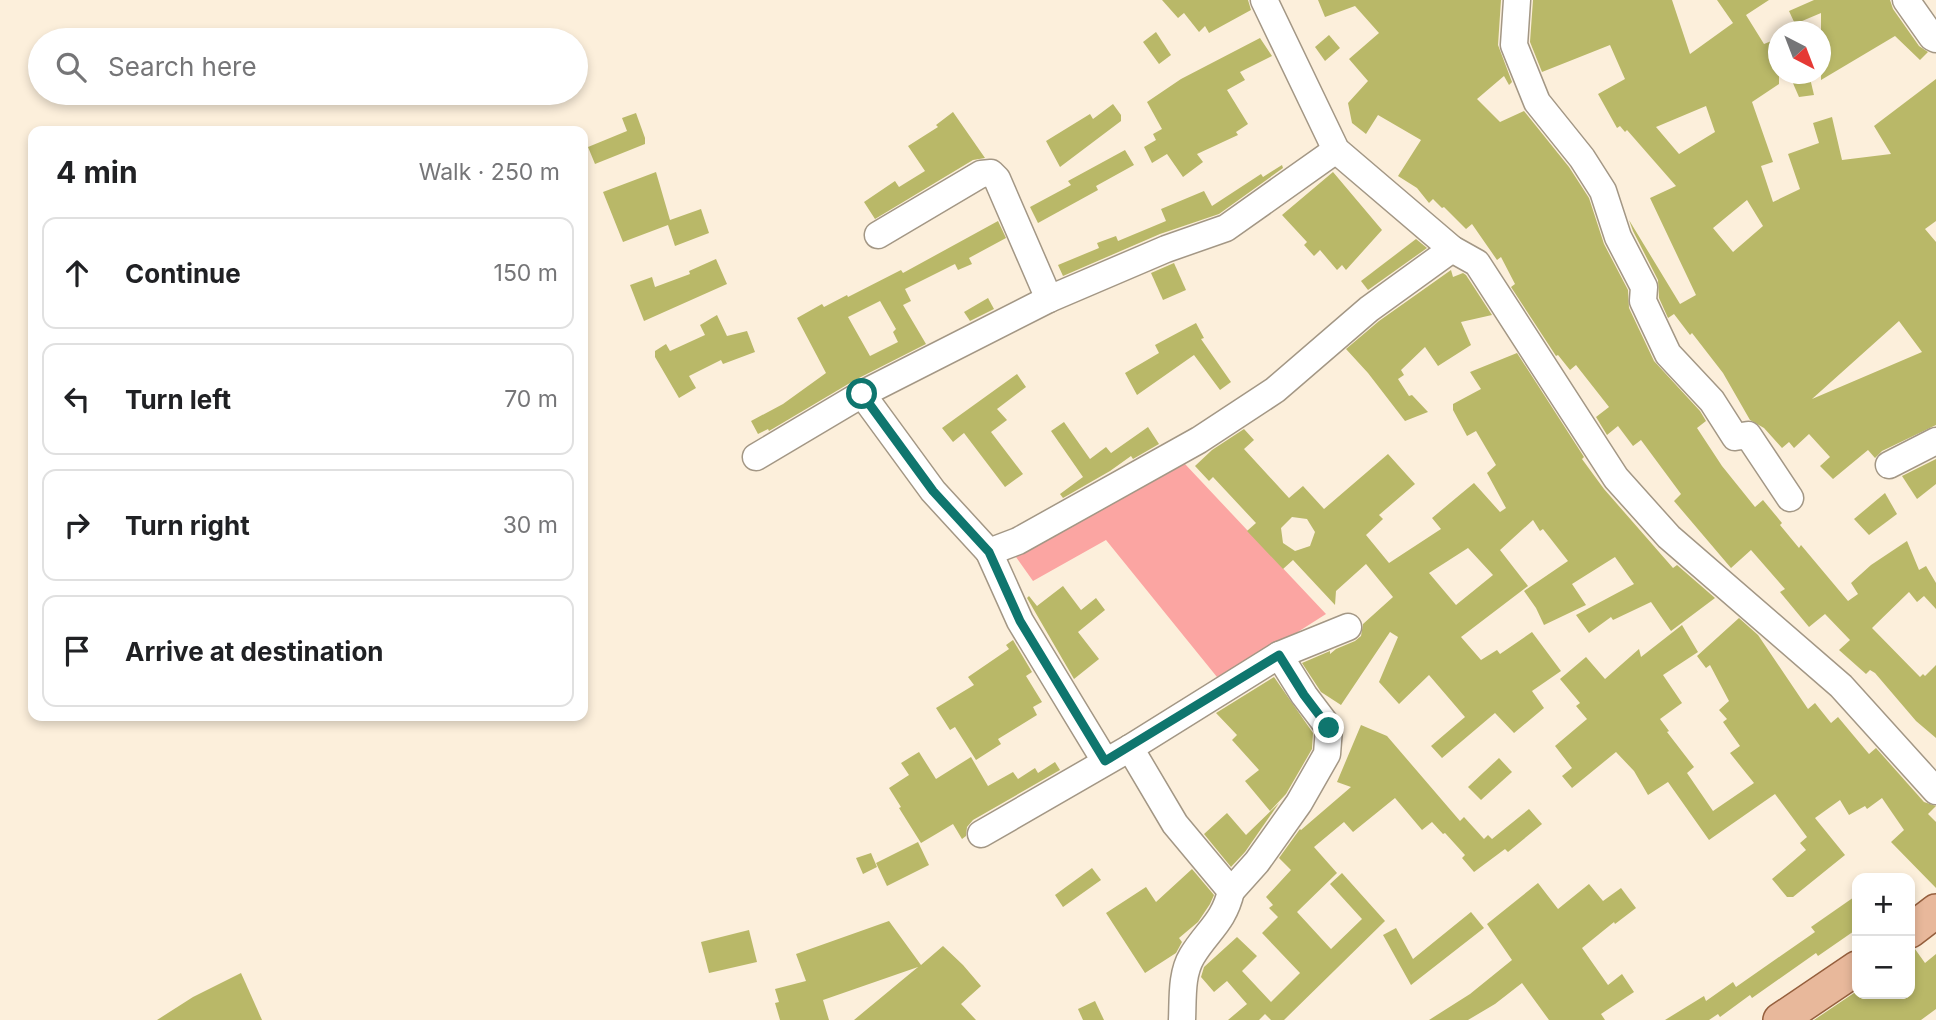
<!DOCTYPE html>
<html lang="en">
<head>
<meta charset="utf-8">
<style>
  :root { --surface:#fff; --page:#f6f6f6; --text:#202124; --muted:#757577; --line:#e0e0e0 }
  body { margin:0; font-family:Inter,sans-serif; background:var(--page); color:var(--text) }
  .controls { position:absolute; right:21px; bottom:21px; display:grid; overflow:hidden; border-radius:14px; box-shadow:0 4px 10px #0003 }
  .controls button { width:63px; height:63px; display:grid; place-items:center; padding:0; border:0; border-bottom:2px solid var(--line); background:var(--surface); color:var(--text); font:35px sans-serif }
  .compass { position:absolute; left:1768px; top:21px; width:63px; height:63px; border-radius:50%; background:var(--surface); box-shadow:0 4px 10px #0003; rotate:138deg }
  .stop { position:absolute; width:21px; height:21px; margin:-16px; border:5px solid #0f766e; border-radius:50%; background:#fff }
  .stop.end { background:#0f766e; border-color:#fff; box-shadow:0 2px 7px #0008 }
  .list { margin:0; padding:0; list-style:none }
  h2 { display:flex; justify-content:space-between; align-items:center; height:91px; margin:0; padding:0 28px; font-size:30px }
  h2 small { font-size:23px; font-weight:400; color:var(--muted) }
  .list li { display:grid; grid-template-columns:46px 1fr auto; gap:21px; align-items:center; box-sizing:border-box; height:112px; margin:0 14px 14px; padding:0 14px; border:2px solid var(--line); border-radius:14px }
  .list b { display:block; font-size:26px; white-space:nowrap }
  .list em { font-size:23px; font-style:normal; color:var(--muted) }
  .icon { flex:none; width:38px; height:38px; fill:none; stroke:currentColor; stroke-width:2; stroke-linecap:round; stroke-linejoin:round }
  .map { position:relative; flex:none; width:1936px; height:1020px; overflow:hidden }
  .search { position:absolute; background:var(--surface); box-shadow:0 4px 10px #0003; left:28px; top:28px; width:560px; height:77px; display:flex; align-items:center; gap:18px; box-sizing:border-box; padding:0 24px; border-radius:38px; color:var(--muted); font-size:26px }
  .panel { position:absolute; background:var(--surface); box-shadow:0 4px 10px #0003; left:28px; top:126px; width:560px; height:595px; border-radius:14px }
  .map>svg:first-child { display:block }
</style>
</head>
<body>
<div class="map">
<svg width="1936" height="1020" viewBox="0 0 1936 1020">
  <rect width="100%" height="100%" fill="#fcefdb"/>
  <!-- forest -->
  <polygon fill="#fba5a2" points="1185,464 1326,614 1293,635 1217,677 1106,540 1033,581 1016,557"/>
  <!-- building -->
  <g fill="#b9b868" fill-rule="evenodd">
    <polygon points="1162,0 1248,0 1251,10 1209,33 1205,26 1199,32 1184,13 1178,18"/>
    <polygon points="1318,0 1501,0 1498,45 1512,82 1509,85 1504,76 1477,99 1500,122 1524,111 1569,167 1589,198 1604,244 1628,290 1629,308 1654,361 1700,411 1706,421 1697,428 1722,466 1755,507 1763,500 1782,523 1780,525 1799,548 1801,545 1848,601 1858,594 1851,583 1871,565 1907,541 1919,570 1926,566 1936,583 1936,609 1924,596 1917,602 1909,592 1872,628 1920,677 1923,674 1925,676 1936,665 1936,738 1916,721 1875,673 1870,670 1866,674 1839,650 1850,640 1825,614 1809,627 1780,592 1785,589 1751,550 1731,568 1674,501 1681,494 1641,440 1633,446 1618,426 1607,435 1596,417 1609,407 1576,365 1570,370 1558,355 1556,356 1511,287 1515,284 1501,257 1497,260 1472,224 1466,229 1444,207 1442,208 1433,199 1429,203 1417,188 1398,176 1421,140 1378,115 1366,134 1352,123 1348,103 1368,81 1349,59 1379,33 1355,6 1325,17"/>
    <path d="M1533,0H1672L1690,54L1733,23L1717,0H1769L1746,15L1764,44L1779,38V84L1752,102L1773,162L1761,166L1773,202L1800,189L1788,154L1819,143L1813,123L1832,117L1842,160L1891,154L1874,126L1936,79V221L1925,229L1936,242V425L1882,451L1875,458L1868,450L1833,479L1820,466L1830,457L1809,434L1794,448L1789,442L1782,448L1764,428L1750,420L1723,373L1692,333L1690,335L1674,314L1668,318L1659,298L1658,280L1633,231L1629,220L1680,304L1696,295L1650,198L1676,186L1627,130L1625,132L1620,126L1617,128L1598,94L1625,79L1610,45L1542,72L1530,42ZM1706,106L1715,132L1679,154L1656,127ZM1747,200L1763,226L1733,252L1713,228ZM1899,321L1922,352L1812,399Z"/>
    <polygon points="1814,0 1890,0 1893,9 1919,46 1928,52 1920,60 1895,36 1821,80 1821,13 1795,24 1789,11"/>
    <polygon points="1156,32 1171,55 1159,64 1143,42"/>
    <polygon points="1329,35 1340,48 1325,61 1315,47"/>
    <polygon points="1260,38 1272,56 1240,72 1245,80 1227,90 1248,124 1236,132 1238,135 1197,154 1203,162 1183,177 1167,154 1152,163 1144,147 1156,140 1153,134 1162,129 1147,102 1181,79"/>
    <polygon points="1789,74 1809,74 1814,95 1799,97"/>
    <polygon points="1113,104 1121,115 1121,121 1060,167 1046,141 1090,114 1093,119"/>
    <polygon points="953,112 985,158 973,160 875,219 864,202 895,181 899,187 925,171 908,146 938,127 936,125"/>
    <polygon points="636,113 645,138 645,144 595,164 588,147 627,131 622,118"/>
    <polygon points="1125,150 1134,165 1096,186 1098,190 1038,223 1030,207 1071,185 1068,181"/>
    <polygon points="1282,165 1283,168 1219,214 1160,234 1063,276 1058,265 1099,248 1097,243 1116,236 1118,241 1166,221 1161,209 1204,191 1212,206 1261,174 1263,177"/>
    <polygon points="656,172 670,220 701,209 709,233 675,246 668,225 623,242 603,192"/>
    <polygon points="1333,172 1382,230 1346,270 1342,265 1337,270 1320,250 1314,256 1304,245 1307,242 1282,215"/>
    <path d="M998,221L1006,238L969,258L972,264L958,270L955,264L905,289L911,301L903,305L926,344L855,380L769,431L768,429L758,434L751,421L783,404L826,373L797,318L822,304L824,307L847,295L848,297L901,270L903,273ZM880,301L896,329L893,332L898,342L870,356L848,317Z"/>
    <polygon points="1416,239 1427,248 1368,290 1361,281"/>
    <polygon points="716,259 727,284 644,321 630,285 652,277 655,287 690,274 689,271"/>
    <polygon points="1174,263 1186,290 1163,300 1151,273"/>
    <polygon points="1451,270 1453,277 1463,273 1466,275 1492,315 1461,322 1471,345 1438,366 1425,347 1401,370 1404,375 1398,379 1409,396 1412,395 1428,412 1405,421 1368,373 1346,349 1379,321"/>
    <polygon points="988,298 994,309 970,321 964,312"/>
    <polygon points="717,315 727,336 747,331 755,352 723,364 721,360 689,376 696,388 679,398 655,357 655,351 666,344 670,351 705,335 700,325"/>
    <polygon points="1196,323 1204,338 1201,339 1231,382 1220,390 1194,355 1137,395 1125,373 1159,353 1155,345"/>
    <path d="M1517,353L1584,457L1582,459L1604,489L1673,568L1677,565L1715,598L1671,631L1651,602L1613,620L1611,617L1589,633L1576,615L1634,584L1615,557L1572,584L1586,605L1544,625L1536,608L1524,591L1568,561L1543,529L1540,531L1533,520L1500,550L1528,586L1461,637L1481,660L1497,650L1500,654L1532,632L1561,671L1532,691L1544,708L1514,733L1495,713L1442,758L1431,746L1465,717L1429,675L1399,704L1379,682L1398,637L1390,632L1341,705L1321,692L1302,663L1330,651V654L1336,649L1355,641L1361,636L1363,624L1393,597L1366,564L1336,591L1335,605L1293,560L1283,569L1247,531L1256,523L1213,477L1209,481L1195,466L1212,450L1244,429L1254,440L1244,449L1289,498L1303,486L1324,509L1388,454L1415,484L1379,515L1383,519L1366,535L1389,563L1441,529L1432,518L1474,483L1500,512L1506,508L1487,473L1496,465L1476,431L1467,436L1453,410V404L1481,389L1470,372ZM1292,517L1307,519L1315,532L1310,546L1295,551L1283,543L1281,528ZM1468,548L1493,575L1456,605L1429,573Z"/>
    <polygon points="1017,374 1026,387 997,409 1007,420 991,432 1023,474 1005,487 964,433 953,442 942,428"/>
    <polygon points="1064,422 1090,459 1106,447 1111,453 1148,427 1159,444 1133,459 1131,456 1110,471 1063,498 1060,494 1083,477 1051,431"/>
    <polygon points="1936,459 1936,484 1917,499 1902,476"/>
    <polygon points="1885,493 1897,514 1869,535 1854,519"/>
    <polygon points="1063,586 1081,610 1096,598 1105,610 1078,632 1099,659 1074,679 1027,598 1029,596 1037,606"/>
    <polygon points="1739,618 1758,635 1808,709 1815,703 1831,723 1838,717 1869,754 1876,748 1924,802 1936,806 1928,814 1936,822 1936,888 1891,842 1904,830 1882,798 1867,809 1865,806 1849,815 1840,800 1815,818 1845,855 1793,897 1787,897 1772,879 1806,850 1800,843 1807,837 1775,794 1709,840 1668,782 1648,795 1634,771 1616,752 1572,788 1562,776 1572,768 1555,746 1587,719 1576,706 1580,703 1560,679 1586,657 1605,679 1639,649 1641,657 1682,625 1698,652 1663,675 1682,703 1660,719 1669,731 1667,732 1694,767 1687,773 1713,811 1754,783 1730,753 1740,746 1723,722 1727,719 1719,710 1729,701 1710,665 1706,668 1697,656"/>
    <polygon points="1013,640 1032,672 1026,676 1042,702 1033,707 1037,715 998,739 1001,744 976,760 955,727 950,730 936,708 974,685 968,677 1009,649 1006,645"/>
    <polygon points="1274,677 1313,733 1312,749 1286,794 1270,811 1245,781 1259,770 1232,740 1237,735 1216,713"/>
    <polygon points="1361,725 1387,736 1460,821 1464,817 1484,839 1488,835 1492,839 1529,809 1542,824 1508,852 1505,849 1474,872 1462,858 1465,855 1445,833 1443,834 1432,822 1422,830 1395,798 1353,832 1344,822 1314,847 1337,873 1297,912 1331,949 1362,919 1330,884 1342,873 1385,921 1284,1020 1271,1020 1265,1014 1259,1020 1228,1020 1247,1004 1227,981 1214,992 1201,977 1204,967 1237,937 1257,956 1242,971 1271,1002 1300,973 1262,933 1278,917 1269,908 1273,905 1266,897 1291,870 1279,858 1300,829 1301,830 1351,787 1337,782"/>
    <polygon points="919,752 936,779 971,757 988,786 1013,772 1018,779 1035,768 1038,773 1055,762 1060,770 973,820 967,827 966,836 962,839 953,824 921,843 899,808 901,807 889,788 909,775 901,763"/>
    <polygon points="1499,758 1512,772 1481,800 1468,787"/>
    <polygon points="1279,803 1245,852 1231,867 1204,834 1227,813 1246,835"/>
    <polygon points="918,842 929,865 887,886 876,863"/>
    <polygon points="871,853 877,867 863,874 856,858"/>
    <polygon points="1092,868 1101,880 1063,907 1055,895"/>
    <polygon points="1192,869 1214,895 1210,904 1198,922 1179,938 1182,942 1176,953 1145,973 1106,913 1146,887 1156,902"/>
    <polygon points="1538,883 1558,909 1589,884 1603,901 1621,888 1636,908 1615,924 1614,922 1582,948 1608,985 1622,974 1634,992 1601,1014 1605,1020 1549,1020 1522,983 1495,1004 1468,1020 1429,1020 1470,994 1512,960 1487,924"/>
    <polygon points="1857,895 1857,929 1818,956 1816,953 1752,998 1750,995 1720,1017 1718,1014 1709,1020 1665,1020 1704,996 1706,1001 1733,982 1736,987 1815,932 1811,927"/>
    <polygon points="1471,912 1484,928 1411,985 1383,935 1396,928 1413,959"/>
    <polygon points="889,921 921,965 943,946 963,965 981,986 961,1004 976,1020 854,1020 918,967 823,1000 829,1020 780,1020 775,1003 779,1002 775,989 806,981 796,954"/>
    <polygon points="749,930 757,962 709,973 701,942"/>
    <polygon points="1915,949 1925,963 1936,954 1936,1009 1921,1020 1814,1020 1857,991 1857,994 1910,994 1910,950"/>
    <polygon points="241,973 262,1020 157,1020 193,997"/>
    <polygon points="1095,1001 1104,1020 1083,1020 1078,1009"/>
  </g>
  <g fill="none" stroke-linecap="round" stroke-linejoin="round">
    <!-- minor casing -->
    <g stroke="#a39785" stroke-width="29">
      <g id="minor">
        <polyline points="1264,0 1336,150 1452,249 1477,263 1616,478 1669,537 1841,686 1936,791"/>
        <polyline points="1517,0 1514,45 1537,102 1582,158 1603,191 1618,237 1644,287 1643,301 1668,354 1712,401 1735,437 1748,435 1790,498"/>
        <polyline points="1906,0 1932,37 1936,39"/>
        <polyline points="878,235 981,174 991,173 997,179 1049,299"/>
        <polyline points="862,394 933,491 989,552 1018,541 1199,440 1275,390 1369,309 1452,249"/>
        <polyline points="756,457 862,394 1049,299 1166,249 1226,228 1336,150"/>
        <polyline points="1889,465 1936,441"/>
        <polyline points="989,552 1020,621 1105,761"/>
        <path d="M1130,748L1175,824L1231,891C1224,922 1207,931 1192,956C1181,974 1183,999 1182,1020"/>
        <polyline points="981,834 1130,748 1279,655 1348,627"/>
        <polyline points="1231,891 1257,862 1299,803 1327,754 1329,728 1304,695 1279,655"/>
      </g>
    </g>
    <!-- major casing -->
    <g stroke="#955f3d" stroke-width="36">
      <g id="major">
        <polyline points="1910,931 1936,911"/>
        <polyline points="1780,1020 1857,968"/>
      </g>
    </g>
    <!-- minor -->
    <use href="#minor" stroke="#fff" stroke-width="26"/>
    <!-- major -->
    <use href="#major" stroke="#e8b89b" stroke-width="33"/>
  </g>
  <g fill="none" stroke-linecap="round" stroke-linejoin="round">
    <!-- route -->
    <polyline stroke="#0f766e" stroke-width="9" points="862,394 933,491 989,552 1020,621 1105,761 1279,655 1304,695 1329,728"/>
  </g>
</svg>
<div class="controls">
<button>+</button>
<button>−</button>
</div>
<svg class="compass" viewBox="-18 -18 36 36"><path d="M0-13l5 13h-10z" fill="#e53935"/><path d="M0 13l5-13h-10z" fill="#757577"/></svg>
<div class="stop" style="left:862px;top:394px"></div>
<div class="stop end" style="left:1329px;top:728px"></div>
<div class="search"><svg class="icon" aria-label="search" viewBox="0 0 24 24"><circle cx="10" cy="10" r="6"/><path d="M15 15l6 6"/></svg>Search here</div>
<section class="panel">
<h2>4 min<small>Walk · 250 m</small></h2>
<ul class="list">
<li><svg class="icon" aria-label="ahead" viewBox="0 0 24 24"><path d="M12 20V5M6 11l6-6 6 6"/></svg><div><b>Continue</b></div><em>150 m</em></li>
<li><svg class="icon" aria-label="left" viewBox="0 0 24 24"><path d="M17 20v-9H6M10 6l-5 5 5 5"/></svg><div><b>Turn left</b></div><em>70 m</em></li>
<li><svg class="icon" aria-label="right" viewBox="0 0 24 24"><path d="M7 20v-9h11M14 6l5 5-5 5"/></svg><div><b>Turn right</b></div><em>30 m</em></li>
<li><svg class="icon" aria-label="arrive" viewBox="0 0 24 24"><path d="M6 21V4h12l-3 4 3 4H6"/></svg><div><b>Arrive at destination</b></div></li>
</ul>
</section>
</div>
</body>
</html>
